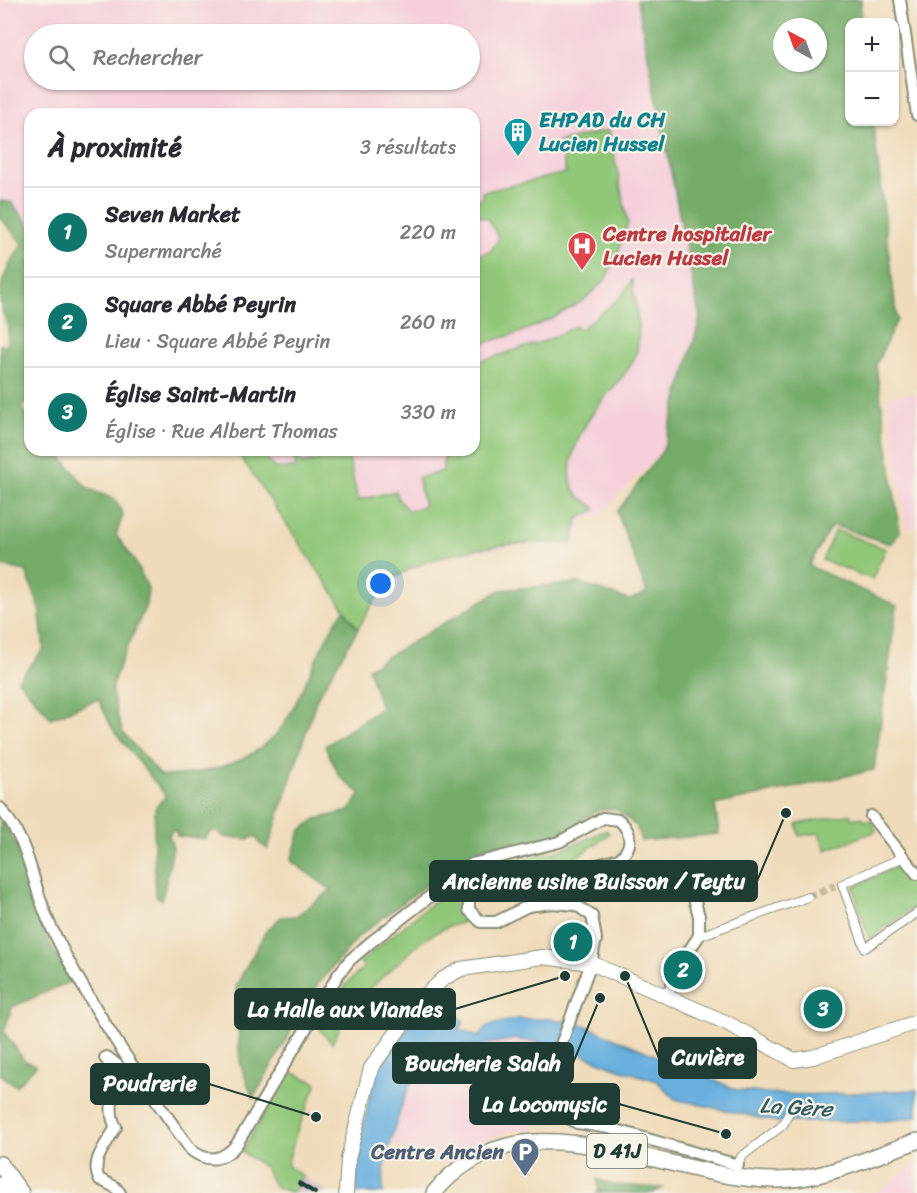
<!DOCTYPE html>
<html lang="fr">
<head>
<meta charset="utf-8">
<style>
  :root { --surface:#fff; --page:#f7f7f7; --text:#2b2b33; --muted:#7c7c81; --line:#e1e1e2; --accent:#0f766e }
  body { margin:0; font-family:Sriracha,sans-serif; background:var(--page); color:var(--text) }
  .controls { position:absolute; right:18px; top:18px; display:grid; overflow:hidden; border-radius:12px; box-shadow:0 2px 4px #0004 }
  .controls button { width:54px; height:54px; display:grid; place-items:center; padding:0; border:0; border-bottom:2px solid var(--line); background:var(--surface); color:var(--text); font:30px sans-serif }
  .compass { position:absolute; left:773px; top:18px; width:54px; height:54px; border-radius:50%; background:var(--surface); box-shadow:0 2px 4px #0004; rotate:319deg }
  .you { position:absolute; left:381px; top:584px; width:21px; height:21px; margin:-15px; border:4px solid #fff; border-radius:50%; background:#1a73e8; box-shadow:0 0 0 9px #1a73e833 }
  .badge { display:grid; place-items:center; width:39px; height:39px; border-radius:50%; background:var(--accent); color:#fff; font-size:20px; font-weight:700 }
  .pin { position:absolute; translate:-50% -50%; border:3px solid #fff; box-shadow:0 2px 6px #0006 }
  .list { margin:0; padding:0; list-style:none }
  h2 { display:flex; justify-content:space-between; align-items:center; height:78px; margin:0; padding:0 24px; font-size:26px }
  h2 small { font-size:20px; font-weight:400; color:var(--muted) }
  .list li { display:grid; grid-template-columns:39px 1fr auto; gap:18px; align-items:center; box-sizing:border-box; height:90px; padding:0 24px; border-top:2px solid var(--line) }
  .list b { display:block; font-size:22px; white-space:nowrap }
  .list p { margin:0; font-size:20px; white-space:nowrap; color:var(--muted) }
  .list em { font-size:20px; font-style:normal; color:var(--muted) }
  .icon { flex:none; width:33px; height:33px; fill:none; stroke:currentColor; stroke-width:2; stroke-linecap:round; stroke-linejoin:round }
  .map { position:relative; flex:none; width:917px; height:1193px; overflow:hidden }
  .search { position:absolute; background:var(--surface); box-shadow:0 2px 4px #0004; left:24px; top:24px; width:456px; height:66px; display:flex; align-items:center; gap:15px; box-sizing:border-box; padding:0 21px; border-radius:33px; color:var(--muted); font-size:22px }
  .panel { position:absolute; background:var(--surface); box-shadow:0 2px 4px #0004; left:24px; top:108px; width:456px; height:348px; border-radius:18px }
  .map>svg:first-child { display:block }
</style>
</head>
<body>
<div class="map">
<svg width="917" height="1193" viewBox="0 0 917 1193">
  <rect width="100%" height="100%" fill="#f7f3e8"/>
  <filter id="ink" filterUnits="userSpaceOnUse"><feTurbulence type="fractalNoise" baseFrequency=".0167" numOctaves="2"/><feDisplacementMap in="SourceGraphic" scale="12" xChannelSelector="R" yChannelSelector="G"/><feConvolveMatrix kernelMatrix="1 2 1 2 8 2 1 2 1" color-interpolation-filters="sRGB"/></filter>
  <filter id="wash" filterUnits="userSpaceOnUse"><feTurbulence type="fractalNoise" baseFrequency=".008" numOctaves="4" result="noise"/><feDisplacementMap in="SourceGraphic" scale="24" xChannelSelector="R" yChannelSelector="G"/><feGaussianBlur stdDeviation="1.35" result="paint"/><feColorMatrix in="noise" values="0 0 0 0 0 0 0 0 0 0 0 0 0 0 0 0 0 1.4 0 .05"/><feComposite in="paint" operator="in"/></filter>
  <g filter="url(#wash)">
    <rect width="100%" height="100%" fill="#efdbba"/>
    <!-- built -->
    <g fill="#f5cfda" fill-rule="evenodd">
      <path d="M0,0H637L700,319L663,450L599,516L587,518L582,522L577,545L545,541L445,556L395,578L370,608L358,629L236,450H474V114H30V226L11,202L0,201ZM34,34H470V80H34Z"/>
      <polygon points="917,394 917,527 906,529 887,396"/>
      <polygon points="515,1039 543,1042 522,1082 535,1129 504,1133 481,1141 448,1163 391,1144 414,1075 431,1051 440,1043 477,1046"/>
      <polygon points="917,1163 917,1193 876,1193"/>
    </g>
    <!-- industrial -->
    <polygon fill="#d1bdcb" points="302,1176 326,1191 328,1193 292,1193"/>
    <!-- green -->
    <g fill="#91c779" stroke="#588256" stroke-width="1.5">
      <polygon points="609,130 628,223 617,256 605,280 583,301 553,318 519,333 474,346 474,256 491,251 499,238 488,219 474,214 474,200 483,198 482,192 566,173 559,142"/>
      <path d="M632,280C635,302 642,332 636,354C630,372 612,387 601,402C584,423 557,470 578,495C583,500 591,504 596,509L578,519L572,544C521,539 441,549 396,577C380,588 367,613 358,629L236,450L264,453L274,468H296L294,459L300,457L302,464L328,458L326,450H347L358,500L396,491L398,499L408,511L424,506L418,478L443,471V462L446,453L444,450H474V363L548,340L575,326L581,329L621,297Z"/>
      <polygon points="835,530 886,549 872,579 822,560"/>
      <polygon points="851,814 852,819 862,817 865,821 872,820 876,831 826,850 819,833 799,836 797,824"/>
      <path d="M607,830L609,834C587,850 568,866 541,872C523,876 507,871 489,872C465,874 456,903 463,922L442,929L423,940L352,1005L332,1043L320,1030L346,985L364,967L360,962L468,874L486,866L559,851Z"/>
      <polygon points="902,864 917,882 917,905 869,939 853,887"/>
      <polygon points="289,1071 317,1083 296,1134 287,1165 302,1176 292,1193 274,1186 265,1167 242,1152"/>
    </g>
    <!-- forest -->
    <g fill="#74ac69" stroke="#4a744e" stroke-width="1.5" fill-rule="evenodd">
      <path d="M637,0H861V22H850V122H873L897,320L876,365L900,532L890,544L832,525L809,566L897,606L874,770L715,805L719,834L641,841L637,827L616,809L598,810L551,839L489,846L455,863L359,936L318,984L253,1099L240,1063L236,986L266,931L281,917L296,916L331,890L291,861L300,831L316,819L349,811L361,794L340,777L325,746L381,708L368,668L500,590L580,583L629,600L647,593L617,512L663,450L700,319ZM782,27H818V63H782Z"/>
      <path d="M0,201L11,202L30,226V400L21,407L30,419V450H56L87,488L116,500L123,515L116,535L134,560L148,588L146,605L115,676L112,691L117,714L123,733L161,776C204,775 258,763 284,724C307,688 318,644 344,610L358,629L317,698L268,849L260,844L256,836L249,839L224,837L215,830L208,834L206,839L177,836L176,831H172L169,835L173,848L162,900L155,895C155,880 152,814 156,807C158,803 164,799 166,796L112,728L98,699L51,718L18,680L44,649L39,607L26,571L0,566V344L6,347C13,322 0,317 0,296C1,277 12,259 23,244L0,218Z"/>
      <path d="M0,820C26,850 18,865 30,897C40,926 55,955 72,981L12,1007L4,1032L24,1060L36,1066L16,1086L0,1074Z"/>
      <polygon points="597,1179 613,1185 663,1188 653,1193 595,1193 599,1192"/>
    </g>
    <!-- water -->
    <path fill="#67afde" stroke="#437689" stroke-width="1.5" d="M437,992L464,1022L460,1029L480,1037L487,1026L516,1019H547L577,1022L737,1090C796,1099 857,1092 917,1090V1117L886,1121L777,1122L675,1099L657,1081L613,1067L563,1046L515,1039L477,1046L440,1044C430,1052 420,1064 414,1076C402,1101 380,1167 383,1193H357V1157L374,1076L415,1016Z"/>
  </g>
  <g filter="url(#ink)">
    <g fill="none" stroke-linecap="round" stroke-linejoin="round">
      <!-- pedestrian-tunnel -->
      <polyline stroke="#c5bb9f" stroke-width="8" stroke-dasharray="8 4" stroke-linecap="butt" points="808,897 835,886"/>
      <!-- pedestrian casing -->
      <g stroke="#878c77" stroke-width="10">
        <g id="pedestrian">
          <polyline points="904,857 842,884 865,948 917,913"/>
          <polyline points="699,936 808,897"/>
          <polyline points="738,1165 741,1157 783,1125 795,1100"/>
        </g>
      </g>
      <!-- minor casing -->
      <g stroke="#878c77" stroke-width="14">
        <g id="minor">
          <polyline points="900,0 917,115"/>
          <path d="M0,808C34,849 30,884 52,929C90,1006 140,1079 191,1150C208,1163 223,1161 237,1144L338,975L350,960L371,942L472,864L559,842L603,818L619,820C633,833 633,847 619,859L538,881L485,883L469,897V910L481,922H496L528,906L552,903L576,905L592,916L596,939L591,963L552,1069"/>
          <polyline points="871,816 917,874"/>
          <polyline points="667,996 685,956 699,936 699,916 692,891 726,870"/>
          <polyline points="461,1057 503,1053 554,1061"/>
          <polyline points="547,1085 549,1098 555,1110 577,1123 609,1128 738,1165"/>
          <path d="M120,1193L115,1187L99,1179C90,1160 107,1144 116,1127C104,1108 122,1077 105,1058L107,1057L125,1071L136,1070"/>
        </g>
      </g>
      <!-- secondary casing -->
      <g stroke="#878c77" stroke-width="16">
        <polyline id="secondary" points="346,1193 348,1159 371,1068 419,1002 443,979 461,969 542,957 591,963 727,1023 794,1060 813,1057 917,1022"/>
      </g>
      <!-- primary casing -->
      <g stroke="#878c77" stroke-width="18">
        <g id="primary">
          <polyline points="0,1164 21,1193"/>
          <polyline points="0,1185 6,1193"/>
          <path d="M434,1193C522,1085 666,1181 777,1180C825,1180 873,1156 917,1141"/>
        </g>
      </g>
      <!-- pedestrian -->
      <use href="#pedestrian" stroke="#fff" stroke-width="8"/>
      <!-- minor -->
      <use href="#minor" stroke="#fff" stroke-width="10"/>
      <!-- secondary -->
      <use href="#secondary" stroke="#fff" stroke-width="14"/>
      <!-- primary -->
      <use href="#primary" stroke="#fff" stroke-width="15"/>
      <!-- rail -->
      <polyline stroke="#1f3d34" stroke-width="4" points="299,1183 315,1193"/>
    </g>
  </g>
  <!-- icons -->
  <defs>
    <g id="building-pin" transform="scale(1.5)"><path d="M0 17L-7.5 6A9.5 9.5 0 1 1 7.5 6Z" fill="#0f9aa8" stroke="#f7f3e8"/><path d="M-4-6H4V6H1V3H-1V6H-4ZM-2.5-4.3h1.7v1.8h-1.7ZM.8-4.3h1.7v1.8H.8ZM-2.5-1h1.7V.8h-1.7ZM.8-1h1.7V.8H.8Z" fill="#fff"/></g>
    <g id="hospital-pin" transform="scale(1.5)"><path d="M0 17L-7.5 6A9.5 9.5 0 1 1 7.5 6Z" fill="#e0444e" stroke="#f7f3e8"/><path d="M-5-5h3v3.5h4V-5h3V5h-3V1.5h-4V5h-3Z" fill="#fff"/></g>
    <g id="parking-pin" transform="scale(1.5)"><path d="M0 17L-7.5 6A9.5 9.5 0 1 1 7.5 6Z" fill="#5c6f8a" stroke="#f7f3e8"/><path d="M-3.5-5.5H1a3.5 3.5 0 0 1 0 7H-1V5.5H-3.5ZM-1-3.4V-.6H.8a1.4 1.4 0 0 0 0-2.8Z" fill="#fff"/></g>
  </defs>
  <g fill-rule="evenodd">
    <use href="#building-pin" x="518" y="132"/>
    <use href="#hospital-pin" x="582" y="246"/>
    <use href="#parking-pin" x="525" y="1152"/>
  </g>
  <g text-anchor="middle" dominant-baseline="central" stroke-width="4.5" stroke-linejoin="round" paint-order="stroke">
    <!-- shield labels -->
    <rect fill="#f7f3e8" stroke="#60746a" stroke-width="1.5" x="587" y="1134" width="60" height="34" rx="4.5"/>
    <g font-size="20" font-weight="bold" fill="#1f3d34">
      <text x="617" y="1151">D 41J</text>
    </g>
    <!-- culture labels -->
    <g font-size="21" font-weight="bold" fill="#0d838f" stroke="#f7f3e8" text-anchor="start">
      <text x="539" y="120">EHPAD du CH<tspan x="539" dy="24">Lucien Hussel</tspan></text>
    </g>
    <!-- health labels -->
    <g font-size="21" font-weight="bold" fill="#be3a42" stroke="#f7f3e8" text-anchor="start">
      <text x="603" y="234">Centre hospitalier<tspan x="603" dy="24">Lucien Hussel</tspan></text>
    </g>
    <!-- service labels -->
    <g font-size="21" font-weight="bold" fill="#4e5e75" stroke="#f7f3e8" text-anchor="end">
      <text x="504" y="1152">Centre Ancien</text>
    </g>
    <!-- water labels -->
    <g font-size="22" font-style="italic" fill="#315a5e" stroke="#f7f3e8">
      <text transform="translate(796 1107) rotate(3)">La Gère</text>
    </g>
  </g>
  <!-- callouts -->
  <path fill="none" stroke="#1f3d34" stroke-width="2" d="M786 813L757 881M565 976L455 1009M625 976L659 1058M600 998L573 1063M316 1117L209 1084M726 1134L619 1104"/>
  <g fill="#1f3d34" stroke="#f7f3e8" stroke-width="2">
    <circle cx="786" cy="813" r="6"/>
    <circle cx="565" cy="976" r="6"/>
    <circle cx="625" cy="976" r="6"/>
    <circle cx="600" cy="998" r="6"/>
    <circle cx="316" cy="1117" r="6"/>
    <circle cx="726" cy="1134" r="6"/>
  </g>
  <g fill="#1f3d34" stroke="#1f3d34" stroke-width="2">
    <rect x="430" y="861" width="327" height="40" rx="6"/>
    <rect x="235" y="989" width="220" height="40" rx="6"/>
    <rect x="659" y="1038" width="97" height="40" rx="6"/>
    <rect x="393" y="1043" width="180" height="40" rx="6"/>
    <rect x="91" y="1064" width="118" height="40" rx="6"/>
    <rect x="470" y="1084" width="149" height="40" rx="6"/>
  </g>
  <g font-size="22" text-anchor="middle" font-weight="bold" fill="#fff">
    <text x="594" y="889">Ancienne usine Buisson / Teytu</text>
    <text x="345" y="1017">La Halle aux Viandes</text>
    <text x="708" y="1065">Cuvière</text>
    <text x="483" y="1071">Boucherie Salah</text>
    <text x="150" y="1091">Poudrerie</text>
    <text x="545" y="1112">La Locomysic</text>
  </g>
</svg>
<div class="controls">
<button>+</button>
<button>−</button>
</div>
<svg class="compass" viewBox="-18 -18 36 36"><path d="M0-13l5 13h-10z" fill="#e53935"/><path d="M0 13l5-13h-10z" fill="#7c7c81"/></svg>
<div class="you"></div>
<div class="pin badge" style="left:573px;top:942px">1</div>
<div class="pin badge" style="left:683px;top:970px">2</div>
<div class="pin badge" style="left:823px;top:1009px">3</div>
<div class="search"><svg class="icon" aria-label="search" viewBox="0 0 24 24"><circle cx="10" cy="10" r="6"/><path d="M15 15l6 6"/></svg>Rechercher</div>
<section class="panel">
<h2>À proximité<small>3 résultats</small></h2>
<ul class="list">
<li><span class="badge">1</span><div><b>Seven Market</b><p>Supermarché</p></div><em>220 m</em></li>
<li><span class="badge">2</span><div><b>Square Abbé Peyrin</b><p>Lieu · Square Abbé Peyrin</p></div><em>260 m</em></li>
<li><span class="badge">3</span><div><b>Église Saint-Martin</b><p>Église · Rue Albert Thomas</p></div><em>330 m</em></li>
</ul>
</section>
</div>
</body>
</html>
